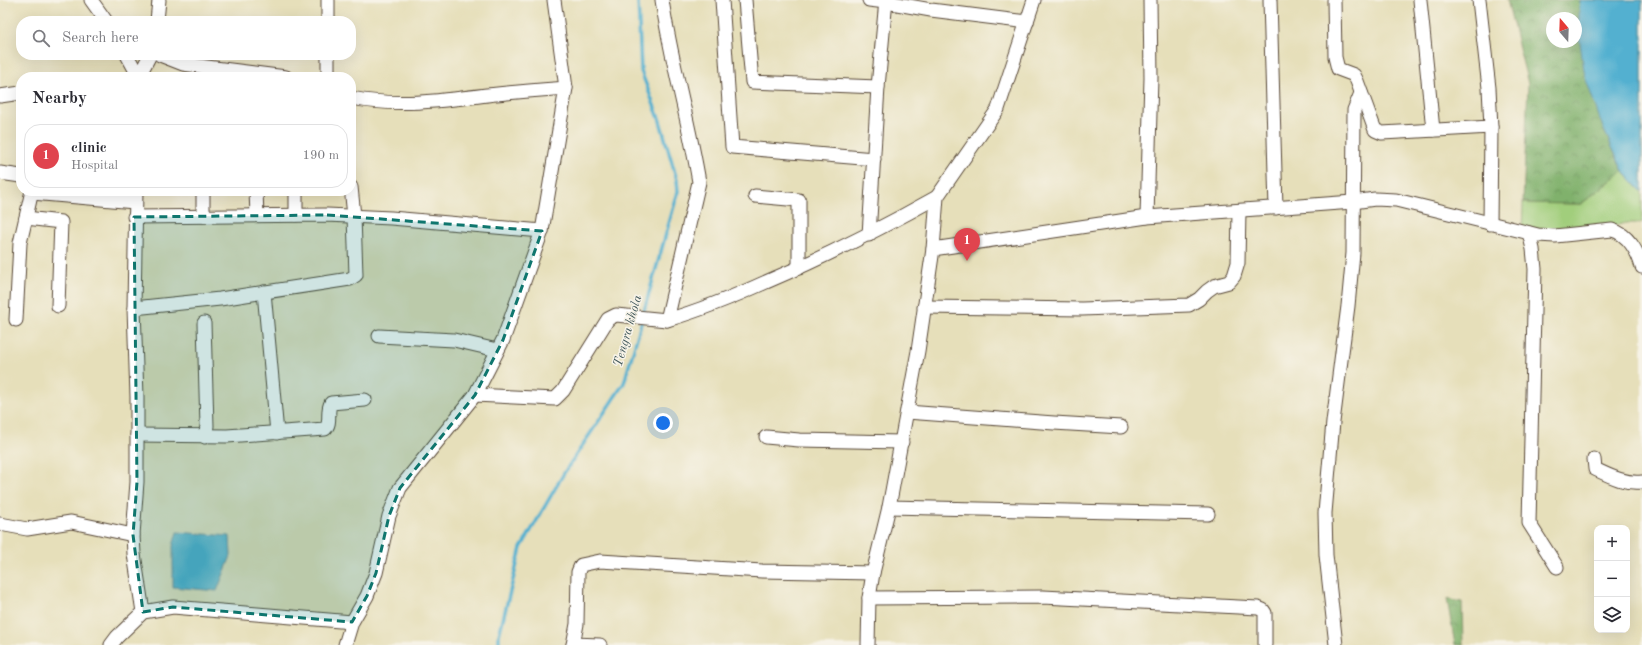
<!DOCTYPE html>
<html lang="en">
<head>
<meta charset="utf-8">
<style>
  :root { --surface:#fff; --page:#f2f2f3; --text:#2b2b33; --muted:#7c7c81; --line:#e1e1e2; --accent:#1a73e8 }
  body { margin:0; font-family:"Old Standard TT",serif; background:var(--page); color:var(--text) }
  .controls { position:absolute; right:12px; bottom:12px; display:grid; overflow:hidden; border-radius:8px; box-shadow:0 4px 16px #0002 }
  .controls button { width:36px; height:36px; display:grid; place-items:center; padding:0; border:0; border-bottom:1px solid var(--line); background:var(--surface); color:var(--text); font:20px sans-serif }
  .compass { position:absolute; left:1546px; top:12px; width:36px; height:36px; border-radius:50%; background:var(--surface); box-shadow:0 4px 16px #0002; rotate:341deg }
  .you { position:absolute; left:663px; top:423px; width:14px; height:14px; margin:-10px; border:3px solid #fff; border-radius:50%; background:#1a73e8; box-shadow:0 0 0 6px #1a73e833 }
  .badge { display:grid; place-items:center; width:26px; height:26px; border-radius:50%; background:var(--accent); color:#fff; font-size:13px; font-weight:700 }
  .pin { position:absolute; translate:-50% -33px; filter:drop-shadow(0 1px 2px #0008) }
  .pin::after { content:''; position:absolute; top:21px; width:14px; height:12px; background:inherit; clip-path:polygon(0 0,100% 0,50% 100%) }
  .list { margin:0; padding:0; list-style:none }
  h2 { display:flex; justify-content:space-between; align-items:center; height:52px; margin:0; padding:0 16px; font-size:17px }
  h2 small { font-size:13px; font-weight:400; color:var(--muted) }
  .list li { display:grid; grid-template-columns:26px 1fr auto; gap:12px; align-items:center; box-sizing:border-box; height:64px; margin:0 8px 8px; padding:0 8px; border:1px solid var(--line); border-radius:16px }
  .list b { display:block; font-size:15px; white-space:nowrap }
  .list p { margin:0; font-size:13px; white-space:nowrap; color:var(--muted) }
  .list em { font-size:13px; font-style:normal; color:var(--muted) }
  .icon { flex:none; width:22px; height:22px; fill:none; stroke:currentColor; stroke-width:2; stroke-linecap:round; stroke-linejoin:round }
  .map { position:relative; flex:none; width:1642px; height:645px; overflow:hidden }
  .search { position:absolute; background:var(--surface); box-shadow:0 4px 16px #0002; left:16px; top:16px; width:340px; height:44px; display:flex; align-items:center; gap:10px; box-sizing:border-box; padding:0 14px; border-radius:16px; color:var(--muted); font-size:15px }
  .panel { position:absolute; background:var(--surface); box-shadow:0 4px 16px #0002; left:16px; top:72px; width:340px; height:124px; border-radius:16px }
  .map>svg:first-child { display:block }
</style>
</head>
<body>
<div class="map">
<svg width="1642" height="645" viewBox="0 0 1642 645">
  <defs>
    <pattern id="forest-crowns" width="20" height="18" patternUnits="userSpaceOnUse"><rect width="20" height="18" fill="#80b16c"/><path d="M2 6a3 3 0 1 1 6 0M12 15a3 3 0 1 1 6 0" fill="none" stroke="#6a9058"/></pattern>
  </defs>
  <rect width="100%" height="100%" fill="#f7f3e8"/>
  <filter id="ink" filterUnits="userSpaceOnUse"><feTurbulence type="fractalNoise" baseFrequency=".025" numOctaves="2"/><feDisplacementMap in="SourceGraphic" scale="8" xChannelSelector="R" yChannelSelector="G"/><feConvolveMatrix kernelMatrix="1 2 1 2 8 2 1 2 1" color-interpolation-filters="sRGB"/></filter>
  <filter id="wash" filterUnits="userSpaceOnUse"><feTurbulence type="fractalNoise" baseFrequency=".012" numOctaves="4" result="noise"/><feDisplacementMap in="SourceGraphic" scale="16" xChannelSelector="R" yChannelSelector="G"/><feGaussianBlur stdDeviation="0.9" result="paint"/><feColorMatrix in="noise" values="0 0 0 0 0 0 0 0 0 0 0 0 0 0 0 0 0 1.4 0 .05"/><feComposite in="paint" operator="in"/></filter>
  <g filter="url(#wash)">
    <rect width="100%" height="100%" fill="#e6dfba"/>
    <!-- green -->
    <polygon fill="#a1ce7c" stroke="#6e7c4d" points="1623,171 1642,192 1642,223 1626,223 1610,227 1522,233 1523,203 1581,204"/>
    <!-- forest -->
    <g fill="url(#forest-crowns)" stroke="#5e6e45" fill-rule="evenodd">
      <path d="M1507,0H1580L1578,30L1603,128L1623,171L1581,204L1523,203L1528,84ZM1552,18H1576V42H1552Z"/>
      <polygon points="1447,599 1462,602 1463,645 1455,645"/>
    </g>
    <!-- water -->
    <g fill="#52b0d0" stroke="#466d77">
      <polygon points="1580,0 1642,0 1642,192 1623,171 1603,128 1585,77 1578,30"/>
      <polygon points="177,532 230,536 231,556 217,591 173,587 173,546"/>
    </g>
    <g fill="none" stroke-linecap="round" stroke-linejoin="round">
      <!-- stream -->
      <g stroke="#52b0d0" stroke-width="3.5">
        <polyline points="638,0 641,71 660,121 677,180 678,192 643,314"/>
        <polyline points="499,645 499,635 521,548 564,473 624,383 642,320"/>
      </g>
    </g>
  </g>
  <g filter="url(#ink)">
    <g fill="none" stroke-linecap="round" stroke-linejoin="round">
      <!-- street casing -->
      <g stroke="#554535" stroke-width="15">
        <g id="street">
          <polyline points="91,0 106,21"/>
          <path d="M662,0C671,61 689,121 699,182L667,320C701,310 733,297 766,282C825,257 880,229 937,197"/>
          <polyline points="722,0 732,147 874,159"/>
          <polyline points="745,0 752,82 878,87"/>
          <polyline points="869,0 886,2 931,10 1027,22"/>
          <polyline points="1270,0 1276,208"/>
          <polyline points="1334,0 1335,57 1338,69 1354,75 1357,81 1375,130 1382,133 1491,127"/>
          <polyline points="1420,0 1433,130"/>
          <polyline points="1479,0 1489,88 1491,127 1490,224"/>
          <polyline points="157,21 159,0"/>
          <polyline points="328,21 328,0"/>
          <polyline points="127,55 139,77"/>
          <polyline points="160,55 183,64 286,77"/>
          <polyline points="135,77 139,76 150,55"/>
          <polyline points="328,77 328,55"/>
          <polyline points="0,96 21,93"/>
          <path d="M351,98C397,107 441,101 487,95C513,92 540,90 566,88"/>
          <polyline points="0,173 21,176"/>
          <polyline points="136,191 134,308 137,397 137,482 133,535 134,554 143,612"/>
          <polyline points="203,191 203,216"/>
          <polyline points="256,191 257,215"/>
          <polyline points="296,191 296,215"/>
          <polyline points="32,193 135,202"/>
          <polyline points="755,196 799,200 799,268"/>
          <polyline points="134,217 327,215 391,218 542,231"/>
          <polyline points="1147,217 1151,78 1150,0"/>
          <polyline points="26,218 61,222 58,306"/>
          <polyline points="1529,233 1533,249 1535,269 1529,523 1557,567"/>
          <polyline points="869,235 878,87 886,0"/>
          <path d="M933,249L1147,217L1353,202L1375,199L1396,200L1538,235L1555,236L1612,230C1628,234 1638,252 1642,267"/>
          <polyline points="264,292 277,433"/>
          <polyline points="924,307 1082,309 1189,305 1199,299 1207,291 1214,286 1229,282 1234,276 1238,263 1239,211"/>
          <polyline points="134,308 220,299 350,279 356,275 354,216 351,187"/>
          <polyline points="16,320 20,243 32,191"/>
          <polyline points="204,323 207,426 205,437"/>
          <polyline points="379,336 454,340 497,350"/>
          <polyline points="475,395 555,399 563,391 608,319 616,315 667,320"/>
          <polyline points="907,412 1054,423 1121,427"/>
          <path d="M137,435L227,436L325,429C332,423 326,411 331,403L365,400"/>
          <polyline points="766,437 799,440 902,442"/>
          <path d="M1594,459L1595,469C1610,476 1625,484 1642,482"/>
          <polyline points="889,507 1208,514"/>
          <polyline points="0,524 27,529 71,522 133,535"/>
          <polyline points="869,598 1043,597 1258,608 1263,610 1265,613 1265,645"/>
          <polyline points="573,644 600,645"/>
          <polyline points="111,645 117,637 143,612 173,607 352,622"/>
          <polyline points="345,645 352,622 367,596 376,573 389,516 400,488 475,395 503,340 542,231 566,88 554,0"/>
          <polyline points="573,645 577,624 578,572 581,565 600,561 762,571 873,573"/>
          <polyline points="868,645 869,598 873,573 889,507 918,351 933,249 937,197 998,109 1034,0"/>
          <polyline points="1336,645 1326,555 1325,513 1333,422 1348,306 1353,253 1354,110 1361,93"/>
        </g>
      </g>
      <!-- street -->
      <use href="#street" stroke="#fff" stroke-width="13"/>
    </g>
  </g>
  <!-- marked area -->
  <path fill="#0f766e" fill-opacity="0.2" stroke="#0f766e" stroke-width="3" stroke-dasharray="8 5" stroke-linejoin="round" d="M327,215L542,231L503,340L475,395L400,488L389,516L376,573L367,596L352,622L173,607L143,612L133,535L137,482L134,217Z"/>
  <g text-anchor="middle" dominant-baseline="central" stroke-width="3" stroke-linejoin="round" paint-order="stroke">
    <!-- water labels -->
    <g font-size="13" font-style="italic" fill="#43595c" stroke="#f7f3e8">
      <text transform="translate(628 331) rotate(-74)">Tengra khola</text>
    </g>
  </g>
</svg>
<div class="controls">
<button>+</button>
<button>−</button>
<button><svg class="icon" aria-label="layers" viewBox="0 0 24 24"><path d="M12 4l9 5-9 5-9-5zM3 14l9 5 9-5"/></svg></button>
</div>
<svg class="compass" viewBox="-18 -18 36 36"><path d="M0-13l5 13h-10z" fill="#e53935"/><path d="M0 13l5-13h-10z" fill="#7c7c81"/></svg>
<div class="you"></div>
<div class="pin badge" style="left:967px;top:261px;background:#e0444e">1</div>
<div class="search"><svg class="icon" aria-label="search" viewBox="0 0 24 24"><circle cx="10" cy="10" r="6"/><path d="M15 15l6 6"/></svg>Search here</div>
<section class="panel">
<h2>Nearby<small></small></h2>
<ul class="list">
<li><span class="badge" style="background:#e0444e">1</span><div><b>clinic</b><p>Hospital</p></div><em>190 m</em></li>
</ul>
</section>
</div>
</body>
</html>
